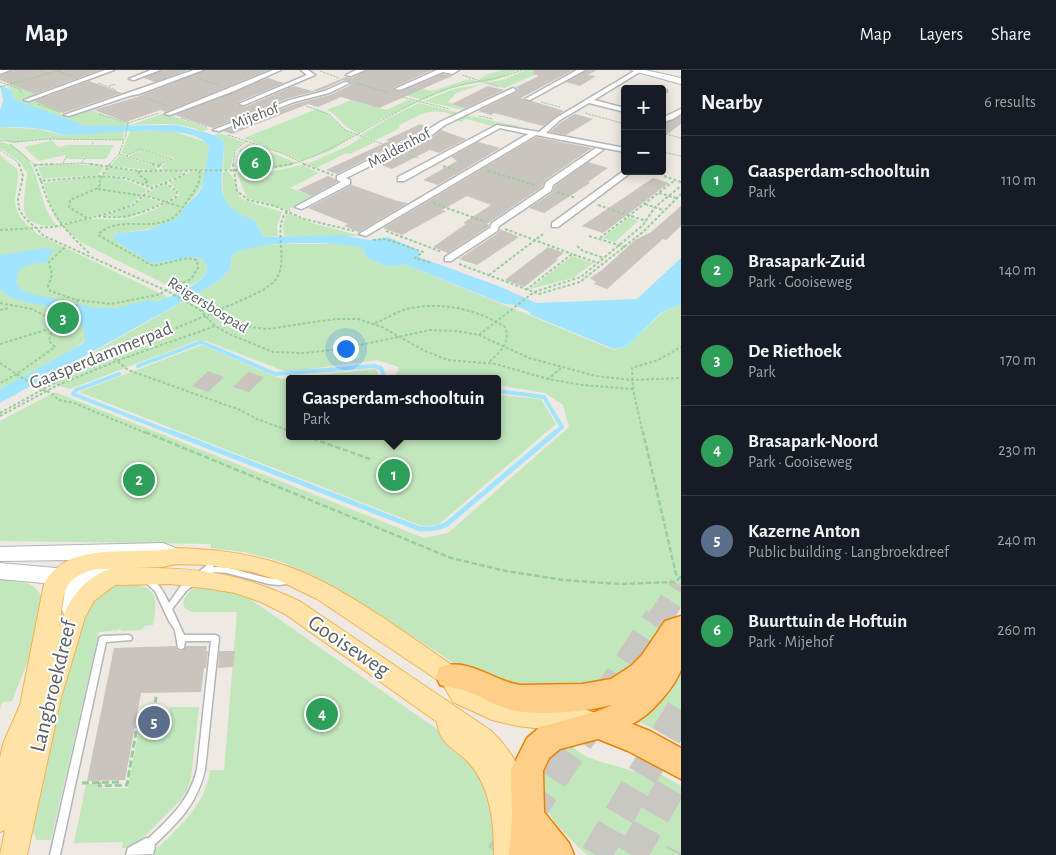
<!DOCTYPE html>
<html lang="en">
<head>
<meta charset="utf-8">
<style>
  :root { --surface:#171b24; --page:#20242c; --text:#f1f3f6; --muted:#9ea1a6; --line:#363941; --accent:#b45309 }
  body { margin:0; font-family:"Alegreya Sans",sans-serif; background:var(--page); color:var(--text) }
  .controls { position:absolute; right:15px; top:15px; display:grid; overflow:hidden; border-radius:5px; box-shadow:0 2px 12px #0003 }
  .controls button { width:45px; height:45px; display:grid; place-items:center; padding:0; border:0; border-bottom:1px solid var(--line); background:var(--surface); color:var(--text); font:25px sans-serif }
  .you { position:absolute; left:345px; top:278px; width:18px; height:18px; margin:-12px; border:4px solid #fff; border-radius:50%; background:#1a73e8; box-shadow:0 0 0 8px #1a73e833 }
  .badge { display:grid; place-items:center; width:32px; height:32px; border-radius:50%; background:var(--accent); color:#fff; font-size:16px; font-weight:700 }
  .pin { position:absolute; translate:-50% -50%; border:2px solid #fff; box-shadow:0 1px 5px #0006 }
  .popup { position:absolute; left:286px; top:305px; width:215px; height:65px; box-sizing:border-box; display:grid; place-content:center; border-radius:5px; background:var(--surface); filter:drop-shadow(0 1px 4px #0005); font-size:16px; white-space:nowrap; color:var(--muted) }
  .popup b { font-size:19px; color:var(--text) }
  .popup::after { content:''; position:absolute; left:50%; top:100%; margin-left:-10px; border:10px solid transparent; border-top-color:var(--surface) }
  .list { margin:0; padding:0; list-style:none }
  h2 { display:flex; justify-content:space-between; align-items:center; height:65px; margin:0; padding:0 20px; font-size:21px }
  h2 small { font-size:16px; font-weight:400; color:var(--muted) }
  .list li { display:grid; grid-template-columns:32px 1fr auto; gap:15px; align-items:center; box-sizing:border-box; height:90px; padding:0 20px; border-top:1px solid var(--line) }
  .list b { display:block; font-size:19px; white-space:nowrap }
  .list p { margin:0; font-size:16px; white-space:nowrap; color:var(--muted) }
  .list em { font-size:16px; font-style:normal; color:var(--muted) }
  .map { position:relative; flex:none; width:681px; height:785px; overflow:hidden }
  header { display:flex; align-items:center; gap:30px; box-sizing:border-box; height:70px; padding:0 25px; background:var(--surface); border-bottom:1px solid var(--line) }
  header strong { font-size:24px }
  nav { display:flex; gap:28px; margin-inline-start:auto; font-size:18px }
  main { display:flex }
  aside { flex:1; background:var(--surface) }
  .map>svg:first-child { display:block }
</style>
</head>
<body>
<header>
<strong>Map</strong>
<nav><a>Map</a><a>Layers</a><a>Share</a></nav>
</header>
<main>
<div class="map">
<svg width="681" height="785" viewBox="0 0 681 785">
  <rect width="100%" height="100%" fill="#eee9e2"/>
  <!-- green -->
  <g fill="#c3e7bd">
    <path d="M501,0H519L495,10L486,12L479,9L489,4L478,7C487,3 494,3 501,0Z"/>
    <polygon points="525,0 546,0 504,18 486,13 503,10"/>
    <path d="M469,9L480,12C457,15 443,21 423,30L395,22L410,16L432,21Z"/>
    <path d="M18,14L40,24L28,28L62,42L61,44L69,47L91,40L131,55L164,43L209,59L201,62C178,46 115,60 86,56C62,53 38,39 16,30L13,27L11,20L7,17Z"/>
    <polygon points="483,14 456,23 448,32 467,38 475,37 467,41 424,31 454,19"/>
    <path d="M351,30L386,40L408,30L417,32L382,49L358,63C344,59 340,46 327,40Z"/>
    <path d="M419,33L459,43L455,45C427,37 423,44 398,56L400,58L376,70L361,65L389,48Z"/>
    <path d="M317,39C334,44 338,59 355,65L330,81L302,91L244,68Z"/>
    <polygon points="465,45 519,56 517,58 500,55 493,56 466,49 461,52 455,50"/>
    <polygon points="0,57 38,59 62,65 124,61 123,70 45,69 12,73 0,68"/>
    <polygon points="130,61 172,61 206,72 209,77 205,100 164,101 161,96 174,88 140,79 127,85 121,83"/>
    <polygon points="220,63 243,72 235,79 230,99 223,99 224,74 223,70 214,65"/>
    <polygon points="362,67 375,72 350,84 346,83 316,98 307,94 348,76"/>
    <path d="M0,71C47,85 31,125 57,156C12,157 25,133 27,103L20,92L0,78Z"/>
    <polygon points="50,71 66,85 39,91 24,77"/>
    <polygon points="249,74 297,93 281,98 237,99 240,80"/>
    <polygon points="68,75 91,75 83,89 66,89 68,85 59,77"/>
    <polygon points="93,75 114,75 106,89 85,89"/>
    <polygon points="140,80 170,89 158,95 129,86"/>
    <path d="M0,85L17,99C19,108 17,113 16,122C12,143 24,153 39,165L168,227L85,270L75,278L0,319Z"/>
    <polygon points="120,85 155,96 158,101 111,96 111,95"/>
    <polygon points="58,94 76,94 105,97 98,105 42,109 38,97"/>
    <polygon points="302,95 319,103 290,118 312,126 288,140 247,128 237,103 275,101"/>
    <polygon points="108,97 132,101 181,102 184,104 150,117 125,107 103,105"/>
    <path d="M190,102H205C203,121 197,122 186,135C183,139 181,145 178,148C164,161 130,159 114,166V170L152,194L191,187L205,190C213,208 191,215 179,221L82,173L63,157C84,143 103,152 125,149C142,147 161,136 176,128L179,125L178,120L169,113Z"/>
    <path d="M223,102H228C237,111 237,114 239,126L244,130L282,142L277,156L278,166L263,167L255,150C224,140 221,132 223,102Z"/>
    <polygon points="97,106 120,108 148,119 133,133 124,138 61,154 55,147 43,113"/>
    <path d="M164,114L176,122V124C168,136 157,129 146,125L156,117Z"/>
    <polygon points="145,127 162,133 128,148 102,146 130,137"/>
    <polygon points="287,143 312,153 361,166 284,166 283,155"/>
    <polygon points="629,147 638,151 615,172 603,168"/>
    <polygon points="285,174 344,174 362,177 367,188 388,197 404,194 614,280 627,276 663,242 681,234 681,537 634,605 547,625 463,599 352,527 310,504 279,491 244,482 211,478 211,474 0,471 0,351 55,322 424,468 448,463 569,357 563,335 545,323 498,315 498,309 395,309 399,297 377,290 287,302 206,271 196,271 70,319 43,311 218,212 230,199 232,185 252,176"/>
    <polygon points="572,186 593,193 573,208 530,219"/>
    <polygon points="202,275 281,309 376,299 380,309 290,309 290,366 498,366 498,325 541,329 556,354 438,455 422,456 79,322"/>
    <path d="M0,509C16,511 35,510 42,528L36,570L12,631L2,632L0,639Z"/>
    <path d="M116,515C152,514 160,518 153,555L145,556L142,560L121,561V559L114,561L113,559L112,561L99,562L51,770H37L31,759L39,707L53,666L84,539L109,517Z"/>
    <path d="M195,517L231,521L250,529L460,675L484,705L501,785H151C175,760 206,737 210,700H224L237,542H194C175,538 185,524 195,517Z"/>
    <polygon points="681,598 681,643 669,636 666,640 663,639 660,645 664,648 670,639 681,645 680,666 672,663 668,666 637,651"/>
    <polygon points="170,637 199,637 191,708 187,720 180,731 139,772 129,778 122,778 123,772 74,773 86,714 98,714 97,718 128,718 139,659 167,658"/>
    <path d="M570,674C586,693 613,692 634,702L640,692L681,716V785H587C566,765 529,733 543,700C548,686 556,680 570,674Z"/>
  </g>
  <!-- water -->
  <path fill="#a1e4ff" d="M0,15L11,20L13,27L16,30L86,56L177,55L214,65L223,70L224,74C223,112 210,135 255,150L263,167L342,165L369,170L388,167L420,181L419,187L501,217L536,233L637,229L681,188V234L662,242L627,276L614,279L531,245L530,242L514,235L501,233L404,194L388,197L367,188L362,177C329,172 261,169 232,185L230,199L218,212L0,333V319L82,274L85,270C86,224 20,245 0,218V185L48,178L54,180L46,193C35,192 27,195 18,201V208L15,213L24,222L96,238H117L148,230L155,232C166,229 198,215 204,206C206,203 207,199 207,195L202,189L191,187L152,194L114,170V166L119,163L148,160L178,148L185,136L198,124L202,117L209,77C196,49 91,66 64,65C58,64 52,61 46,60C31,57 15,57 0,57V41L3,30Z"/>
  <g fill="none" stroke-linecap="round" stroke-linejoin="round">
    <!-- stream-far1 -->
    <g stroke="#a1e4ff" stroke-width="4">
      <polyline points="138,296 201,272 275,304 374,296 381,298 385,309"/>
      <polyline points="119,304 76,320 73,324 175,364"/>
      <polyline points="498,321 544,327 562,357 554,364"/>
    </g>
    <!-- stream -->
    <path stroke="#a1e4ff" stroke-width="5" d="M171,362L420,459C430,459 438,459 447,454L556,362"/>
  </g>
  <!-- building -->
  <g fill="#c9c4be">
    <polygon points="12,0 100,0 35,24 0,10 0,6"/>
    <polygon points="162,0 188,0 155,12 144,8"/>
    <polygon points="205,0 268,0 166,42 160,40 126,52 94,40 140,26"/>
    <polygon points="367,0 432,0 393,18 400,22 443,4 452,6 379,38 341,27 318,37 308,34 232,64 223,61 295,34 330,25 351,15 352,12 344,10 324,19 289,28 213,58 175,45 268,8 284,13 238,32 237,35 245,37 294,16 312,21 346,7 352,8"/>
    <polygon points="534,0 573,0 521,28 525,31 532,31 564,41 543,56 494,43 491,45 478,41 516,22 518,20 516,17 539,6 533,4"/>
    <polygon points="587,0 597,0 588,5 596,6 580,16 566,12"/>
    <polygon points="89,11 122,23 63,43 34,31"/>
    <polygon points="488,16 504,20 466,38 452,34"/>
    <polygon points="575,44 593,49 566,65 550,62 561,52"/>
    <polygon points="681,46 681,54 662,68 662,54"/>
    <polygon points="420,54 429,57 337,104 326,100 389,71 386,70"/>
    <polygon points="441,60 466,69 439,83 430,80 392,99 378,94 430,69"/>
    <polygon points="536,67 592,78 545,110 542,117 487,154 489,155 488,157 448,183 433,177 466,154 463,153 491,135 467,126 442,140 446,141 402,165 383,158"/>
    <polygon points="478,72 500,78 438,115 423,110 457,91 451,87"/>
    <polygon points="588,92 608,98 588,112 590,113 544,143 529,138 552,123 555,116"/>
    <polygon points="328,106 335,109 337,112 312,126 298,120"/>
    <polygon points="653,108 669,113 603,163 582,156"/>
    <polygon points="352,115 397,131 408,133 359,162 344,156 348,154 308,138"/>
    <polygon points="681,136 681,156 666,170 663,169 607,219 594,214 596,212 590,208 602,200 635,170 651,162"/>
    <polygon points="500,159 519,167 477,195 459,189 498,163"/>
    <polygon points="548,177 564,183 556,189 558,190 524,217 505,210"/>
    <polygon points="208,301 224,307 208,322 192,316"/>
    <polygon points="248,302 264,307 249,322 233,317"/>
    <polygon points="176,576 177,580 182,581 186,576 207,576 206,581 208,581 206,598 204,598 201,622 141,623 125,710 87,711 114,578"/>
    <polygon points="219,581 235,581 233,597 218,598"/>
  </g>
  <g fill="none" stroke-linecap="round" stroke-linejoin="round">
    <!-- highway-tunnel-far1 -->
    <polyline stroke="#c9c7c2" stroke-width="24" stroke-dasharray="24 12" stroke-linecap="butt" points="658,551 681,516"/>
    <!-- highway-tunnel -->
    <g stroke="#c9c7c2" stroke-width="31" stroke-dasharray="31 15" stroke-linecap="butt">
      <polyline points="501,785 659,549"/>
      <polyline points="596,785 681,640"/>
      <polyline points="632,785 681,698"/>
      <polyline points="680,785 681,783"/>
    </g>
    <!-- lane casing -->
    <g stroke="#b3b6ba" stroke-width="3">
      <g id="lane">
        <path d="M210,485L212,486L215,492L213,497C232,496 250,505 268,508C277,510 285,508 293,509L294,511L293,513L279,515L269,514L227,503L216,502L207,504L186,521L172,539L184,565H215L218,566L219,568L205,700C196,737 177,753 150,779L147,781L144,779L142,776L144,773C168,749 188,734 197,700L211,571H185L184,578L181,579L178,578L175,560L169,551L155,521L143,510L144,508C157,507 164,523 169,533L180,517L206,496L207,492L206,488L208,486Z"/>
        <polygon points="128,565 131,566 132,568 131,570 106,572 60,785 50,785 99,569 100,567 103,566"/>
      </g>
    </g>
    <!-- street casing -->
    <g stroke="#b3b6ba" stroke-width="3">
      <g id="street">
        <polygon points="0,0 10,0 0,4"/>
        <polygon points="105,0 114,0 29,31 24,30"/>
        <polygon points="151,0 160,0 134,10 129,9"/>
        <polygon points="194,0 203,0 139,24 129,26 69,46 64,45"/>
        <polygon points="273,0 281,0 234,21 170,45 165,44"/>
        <polygon points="301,0 308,0 315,5 244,35 239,34 307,5"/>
        <polygon points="356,0 365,0 351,6 346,5"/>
        <polygon points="437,0 459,0 452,4 443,2 400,20 395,19"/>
        <polygon points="577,0 585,0 530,30 525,29"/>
        <polygon points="636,0 643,0 594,30 625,38 625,42 589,33 560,50 546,63 625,78 625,82 536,65 366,166 359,164 528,64 500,58 404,111 398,111 398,107 497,55 539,62 556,48"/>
        <polygon points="345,12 350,13 329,23 294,32 219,61 213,60 290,30 325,21"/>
        <polygon points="513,18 516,20 515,21 445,55 429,67 346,108 350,110 350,114 302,139 295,137 341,112 337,110 337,106 423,63 440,52"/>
        <polygon points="662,20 666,20 667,21 662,24"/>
        <polygon points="681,39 681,44 673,49 662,52 662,48"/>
        <polygon points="596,78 603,80 553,115 551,121 499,156 497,161 451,191 445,191 445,187 490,158 492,153 544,118 546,112"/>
        <polygon points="625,100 633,101 558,157 552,157 552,153"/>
        <polygon points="146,768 153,770 155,777 153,784 126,785 128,778"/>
      </g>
    </g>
    <!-- secondary casing -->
    <g stroke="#b1b7ba" stroke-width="2">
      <g id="secondary">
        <polygon points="630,0 645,0 681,8 681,14"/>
        <path d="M163,473L183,481L186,486L183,491L176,494L161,487L80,489L83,491L86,499H111L118,501L121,507L118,513L111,515H86C83,525 85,545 81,551L74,554L67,551L62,539L66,515L0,509V493L67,499L69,491L72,490L0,491V477Z"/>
      </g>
    </g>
    <!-- primary casing -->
    <g stroke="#f7af52" stroke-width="2">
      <path id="primary" d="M176,478C216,479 255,484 292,498C348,519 407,565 458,599L471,616L494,628L517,634L544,637L572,635L607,647L611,655L607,663L598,667L572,657L544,659L517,656L492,650L453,632L442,613L317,529L278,510L253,502L209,495L176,494L163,497L123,498C190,497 239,501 301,532L490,660C511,679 523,702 533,729L529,738L518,742L522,785H494C494,753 491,718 469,693C454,677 440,676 437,652L285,544L261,532L235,523L211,519L170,514L115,515L94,531L85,547L61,628L27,785H0L5,760L0,762V688L3,674L20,635L44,514C68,468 135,487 176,478ZM97,499H110C83,508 67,531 59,558C64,525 60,507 97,499Z"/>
    </g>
    <!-- highway casing -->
    <g stroke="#f08000" stroke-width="3">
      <path id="highway" d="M681,546C681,558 681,590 681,600C674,618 650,646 632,654L650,661L681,678V709L628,681L598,669L560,679L549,688L543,701L544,742L569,773L574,785H509L512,748L511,700L527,668L540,657L595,642L612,635C585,642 531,647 505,638C491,634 479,625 466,621C458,618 449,618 440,615L436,606L440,597C469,587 493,611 520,615L582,614L611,609L631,596L642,585L665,551Z"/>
    </g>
    <!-- path-far3 -->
    <g stroke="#99cd9f" stroke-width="1" stroke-dasharray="2.5 1" stroke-linecap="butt">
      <polyline points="39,0 49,4"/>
      <polyline points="58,1 72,6"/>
      <polyline points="320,1 339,8"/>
      <polyline points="462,5 499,17"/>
      <polyline points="199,9 218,15"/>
      <polyline points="0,12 20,19 21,23"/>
      <polyline points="98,13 116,20"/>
      <polyline points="356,13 389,23"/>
      <polyline points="109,16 116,14"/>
      <polyline points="0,17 61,0"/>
      <polyline points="402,27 449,39"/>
      <polyline points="146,28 167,36"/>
      <polyline points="541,32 560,37"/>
      <polyline points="38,34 59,42"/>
      <polyline points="306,36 329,44 345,60 385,75"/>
      <polyline points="585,43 625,54"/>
      <polyline points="99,44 128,53 125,69"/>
      <polyline points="479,46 493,49"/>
      <polyline points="181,48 207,57"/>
      <polyline points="128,53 159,43"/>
      <polyline points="662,63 681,68"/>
      <polyline points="228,65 246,71 235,80 233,95"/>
      <polyline points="49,69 67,85 63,93"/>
      <polyline points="0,70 15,72 49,69 124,70 119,84 109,95"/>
      <polyline points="246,71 284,84 307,95"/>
      <polyline points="10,74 35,95"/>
      <polyline points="0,80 18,92 19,95"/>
      <polyline points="662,82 681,86"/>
      <polyline points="119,84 156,95"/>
      <polyline points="408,85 419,88"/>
      <polyline points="126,86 140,79 172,89 159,95"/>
      <polyline points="82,93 94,71"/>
      <polyline points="35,95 82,93 99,95"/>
      <path d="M288,95C344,79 390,40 444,20C469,11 496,11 522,0"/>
    </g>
    <!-- path-far2 -->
    <g stroke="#99cd9f" stroke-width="2" stroke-dasharray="3 2" stroke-linecap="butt">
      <polyline points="19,94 23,106 18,129 19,139 23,146 44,166 167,221 200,240 215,256 229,264 273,282 303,283 342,279 430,260 457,261 479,265 529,288 596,306 632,310 681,308"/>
      <polyline points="34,94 41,111 100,106 125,108 152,118"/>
      <polyline points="90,94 139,101 255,100 292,94"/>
      <polyline points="152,94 158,96 161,101"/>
      <polyline points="233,94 237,121 248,130 275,136 304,149 354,161"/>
      <polyline points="303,94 333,105"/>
      <polyline points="35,95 55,94"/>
      <polyline points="158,96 162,94"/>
      <polyline points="443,96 455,100"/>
      <polyline points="139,101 139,105 148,111 143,114"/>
      <polyline points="488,101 535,115"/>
      <polyline points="664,106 681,112"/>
      <path d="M41,111C52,147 64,159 90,184"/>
      <polyline points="98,119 150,127 181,137"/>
      <polyline points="557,122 576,128"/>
      <polyline points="659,123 676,128"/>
      <polyline points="433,133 486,152"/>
      <polyline points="645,134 663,140"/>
      <polyline points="598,135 646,151"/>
      <path d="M98,146C126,151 146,141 171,130L176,127L177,121L165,113"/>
      <polyline points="87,148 69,137 70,130 98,118 101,113 99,110 110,94"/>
      <polyline points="505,159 572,184"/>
      <polyline points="0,160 54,157 113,142 133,135 152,118 182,106 187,101"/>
      <polyline points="386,161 442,182"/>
      <polyline points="589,166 625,177"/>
      <polyline points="600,168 674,111"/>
      <polyline points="373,170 386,169 423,182 415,188 431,193"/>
      <polyline points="577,176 583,181 604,188"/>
      <polyline points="459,194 539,224 580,212 644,161 681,124"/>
      <polyline points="489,205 543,164"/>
      <polyline points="526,220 572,184 598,193"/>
      <path d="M77,230L111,234L157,225L191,209L198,198L197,190L188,188L153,196L98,165C116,145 149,161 171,149C179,145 184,135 189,129C195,120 202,112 199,101"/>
      <polyline points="0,233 32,239 55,251 49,271 55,277 17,304 0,313"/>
      <polyline points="0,240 9,238"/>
      <polyline points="201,240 250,257 267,259 335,249 358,249 382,257 425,281 448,290 496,294 548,309"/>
      <polyline points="55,251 78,234 77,230 50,221 48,216 52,205 49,192 66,176"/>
      <path d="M375,253C386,249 396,242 407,239C440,231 477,239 505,257C511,273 500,282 489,292"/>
      <polyline points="479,265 534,222 581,207 643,155 655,137 681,116"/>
      <polyline points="0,274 52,258"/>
      <polyline points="110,285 128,300 240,340 257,349 290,361"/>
      <polyline points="0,293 36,317 51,323 59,330 74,333 148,364"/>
      <polyline points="561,298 548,309 582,315 633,319"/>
      <path d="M0,343L80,299L240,231C252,225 272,218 278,206C288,188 271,150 290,140"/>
      <polyline points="0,346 56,316 119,290 215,256"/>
      <polyline points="643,364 633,319 632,298 658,290 681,277"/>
    </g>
    <!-- path-far1 -->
    <g stroke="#99cd9f" stroke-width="2.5" stroke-dasharray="5.5 2.5" stroke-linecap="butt">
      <polyline points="145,362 451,488 506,501 563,510 619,514 676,512 680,507 676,504 643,362"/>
      <polyline points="305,366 370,389"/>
    </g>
    <!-- path -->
    <g stroke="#99cd9f" stroke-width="3" stroke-dasharray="7 3" stroke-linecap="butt">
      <polyline points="100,712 99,716 127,715 137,656 152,655 156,627"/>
      <polyline points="82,713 119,712 119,710"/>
    </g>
    <!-- lane -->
    <use href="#lane" fill="#fff" fill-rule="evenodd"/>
    <!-- street -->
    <use href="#street" fill="#fff" fill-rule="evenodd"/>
    <!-- secondary -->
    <use href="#secondary" fill="#fff" fill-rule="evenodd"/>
    <!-- primary -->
    <use href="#primary" fill="#ffe3a6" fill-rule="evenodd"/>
    <!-- highway -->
    <use href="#highway" fill="#ffce88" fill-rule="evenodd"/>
  </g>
  <g text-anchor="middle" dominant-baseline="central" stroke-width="4" stroke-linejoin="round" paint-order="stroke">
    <!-- far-street labels -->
    <g font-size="16" fill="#5a6063" stroke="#fff">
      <text transform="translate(255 46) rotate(-21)">Mijehof</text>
      <text transform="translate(399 78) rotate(-28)">Maldenhof</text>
      <text transform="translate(208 235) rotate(32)">Reigersbospad</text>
    </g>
    <!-- street labels -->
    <g font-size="19" fill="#5a6063" stroke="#fff">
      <text transform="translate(101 286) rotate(-22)">Gaasperdammerpad</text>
    </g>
    <!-- near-street labels -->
    <g font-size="22" fill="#5a6063" stroke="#fff">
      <text transform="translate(349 576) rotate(34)">Gooiseweg</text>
      <text transform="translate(53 616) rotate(-76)">Langbroekdreef</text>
    </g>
  </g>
</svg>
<div class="controls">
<button>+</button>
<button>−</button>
</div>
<div class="you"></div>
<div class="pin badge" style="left:394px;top:405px;background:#2e9e5b">1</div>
<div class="popup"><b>Gaasperdam-schooltuin</b>Park</div>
<div class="pin badge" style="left:139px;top:410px;background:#2e9e5b">2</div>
<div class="pin badge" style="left:63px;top:248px;background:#2e9e5b">3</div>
<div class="pin badge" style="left:322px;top:644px;background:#2e9e5b">4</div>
<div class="pin badge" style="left:154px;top:652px;background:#5c6f8a">5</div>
<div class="pin badge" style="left:255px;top:93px;background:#2e9e5b">6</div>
</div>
<aside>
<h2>Nearby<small>6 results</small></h2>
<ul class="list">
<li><span class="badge" style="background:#2e9e5b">1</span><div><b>Gaasperdam-schooltuin</b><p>Park</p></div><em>110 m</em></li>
<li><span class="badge" style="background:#2e9e5b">2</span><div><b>Brasapark-Zuid</b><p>Park · Gooiseweg</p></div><em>140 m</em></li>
<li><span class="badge" style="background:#2e9e5b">3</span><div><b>De Riethoek</b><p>Park</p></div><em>170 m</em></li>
<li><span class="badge" style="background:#2e9e5b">4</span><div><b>Brasapark-Noord</b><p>Park · Gooiseweg</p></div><em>230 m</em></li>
<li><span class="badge" style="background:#5c6f8a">5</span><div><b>Kazerne Anton</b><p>Public building · Langbroekdreef</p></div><em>240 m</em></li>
<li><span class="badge" style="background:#2e9e5b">6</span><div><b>Buurttuin de Hoftuin</b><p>Park · Mijehof</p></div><em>260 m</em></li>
</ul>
</aside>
</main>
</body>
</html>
